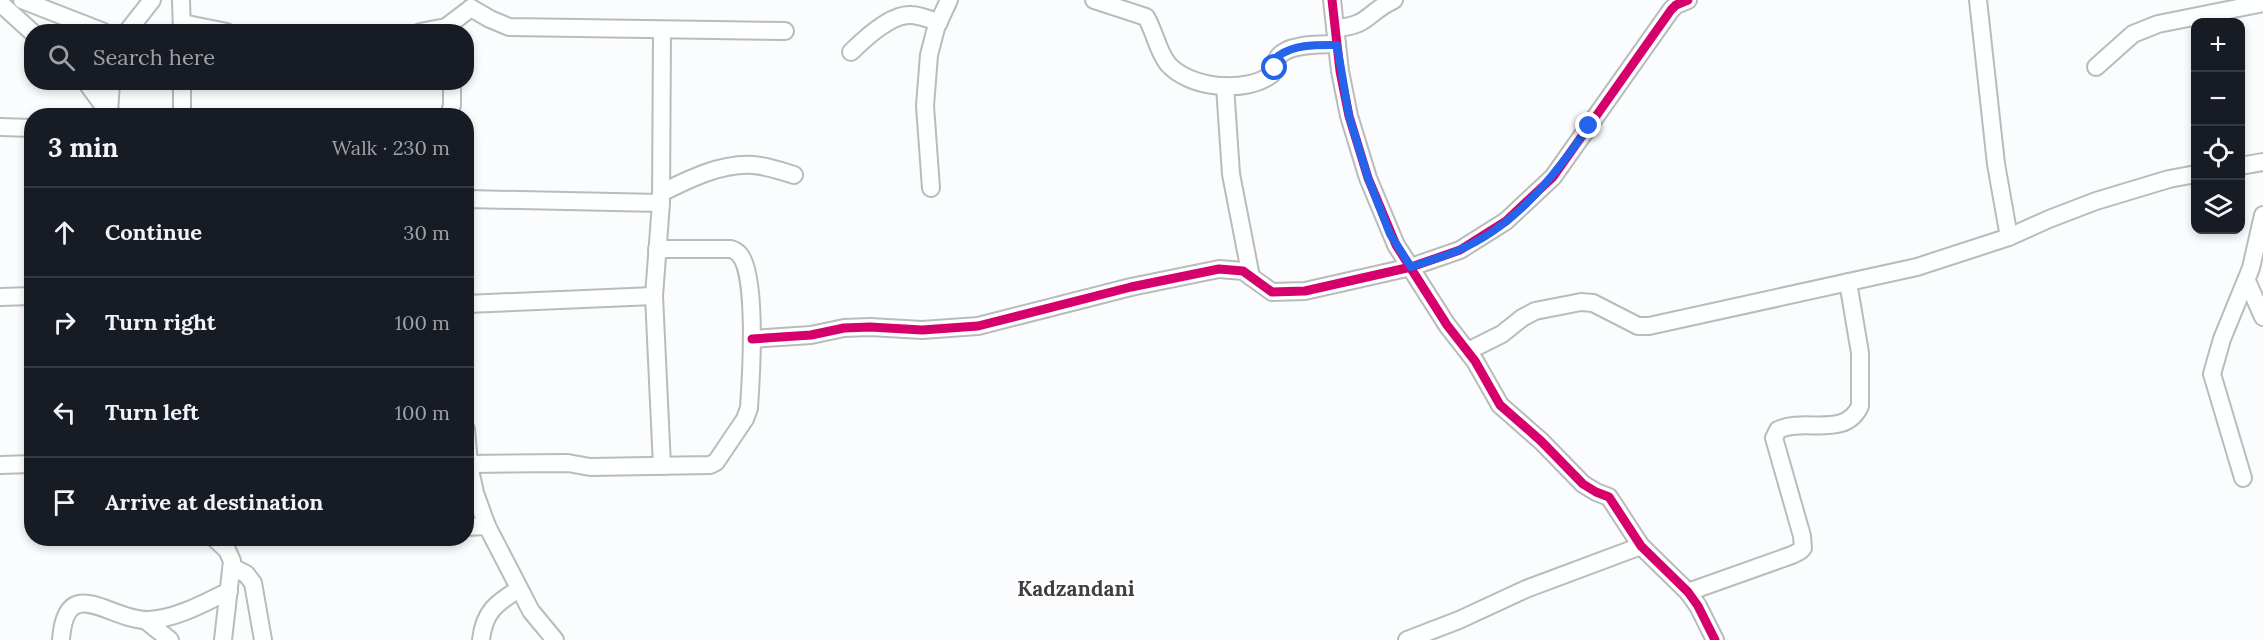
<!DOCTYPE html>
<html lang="en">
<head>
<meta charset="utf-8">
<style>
  :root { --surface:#171b24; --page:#20242c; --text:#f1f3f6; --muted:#9ea1a6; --line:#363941 }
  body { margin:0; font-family:Lora,serif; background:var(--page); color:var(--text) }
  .controls { position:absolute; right:18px; top:18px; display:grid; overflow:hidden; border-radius:12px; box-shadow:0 3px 9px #0003 }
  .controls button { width:54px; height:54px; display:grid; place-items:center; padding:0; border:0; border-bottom:2px solid var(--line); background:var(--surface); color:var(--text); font:30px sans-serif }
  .stop { position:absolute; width:18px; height:18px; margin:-14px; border:4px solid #2563eb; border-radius:50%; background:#fff }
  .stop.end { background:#2563eb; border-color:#fff; box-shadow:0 2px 6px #0008 }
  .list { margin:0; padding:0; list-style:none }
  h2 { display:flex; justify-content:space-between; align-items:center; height:78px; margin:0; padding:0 24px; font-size:26px }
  h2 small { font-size:20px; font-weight:400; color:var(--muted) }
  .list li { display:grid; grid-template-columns:39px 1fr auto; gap:18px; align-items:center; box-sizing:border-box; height:90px; padding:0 24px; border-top:2px solid var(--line) }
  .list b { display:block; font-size:22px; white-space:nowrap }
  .list em { font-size:20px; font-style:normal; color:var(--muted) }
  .icon { flex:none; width:33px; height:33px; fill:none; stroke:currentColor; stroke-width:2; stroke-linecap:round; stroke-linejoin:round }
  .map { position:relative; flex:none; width:2263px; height:640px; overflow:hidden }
  .search { position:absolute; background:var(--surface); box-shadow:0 3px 9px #0003; left:24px; top:24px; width:450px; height:66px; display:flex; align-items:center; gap:15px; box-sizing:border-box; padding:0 21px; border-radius:24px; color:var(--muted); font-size:22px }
  .panel { position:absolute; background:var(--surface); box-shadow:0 3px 9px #0003; left:24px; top:108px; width:450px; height:438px; border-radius:24px }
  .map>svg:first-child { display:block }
</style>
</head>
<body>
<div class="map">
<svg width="2263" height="640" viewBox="0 0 2263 640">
  <rect width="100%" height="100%" fill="#fbfcfd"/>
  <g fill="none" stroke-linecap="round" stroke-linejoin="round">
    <!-- minor casing -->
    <g stroke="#babbbc" stroke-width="20">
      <g id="minor">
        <polyline points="22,0 104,32"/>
        <polyline points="181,0 182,32"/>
        <path d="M1094,0L1146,17C1155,32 1157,50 1168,64C1190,89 1247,94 1272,74C1274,69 1275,60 1279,56C1290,43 1322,45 1337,44"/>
        <polyline points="1332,0 1340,71 1349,116 1368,178 1396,245 1447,325 1475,361 1500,405 1541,441 1583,484 1596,492 1609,497 1641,546 1688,592 1698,606 1715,640"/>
        <polyline points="1978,0 1996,164 2009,237"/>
        <polyline points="0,3 32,32"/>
        <polyline points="471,8 490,19 509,27 785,31"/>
        <polyline points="182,23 227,32"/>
        <path d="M1335,28C1370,26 1367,12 1394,0"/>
        <polyline points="127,32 152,0"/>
        <polyline points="420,32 446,27 471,8"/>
        <path d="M851,52C864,39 892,13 911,15C920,15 930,20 939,22"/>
        <polyline points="2096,67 2133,34 2158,24 2263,3"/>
        <polyline points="86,82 111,116"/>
        <polyline points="182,82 182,116"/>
        <polyline points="1225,86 1231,174 1251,277"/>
        <polyline points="109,113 111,82"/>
        <polyline points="449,116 452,105 452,82"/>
        <polyline points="0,127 32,128"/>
        <polyline points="2240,166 2263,162"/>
        <polyline points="931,188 925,106 929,55 936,28 949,0"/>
        <path d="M661,193C689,179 721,163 753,165C767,166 781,171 794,175"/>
        <polyline points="466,199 661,203"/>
        <polyline points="2247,281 2263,317"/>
        <polyline points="0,297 32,296"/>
        <polyline points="466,304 654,296"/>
        <polyline points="752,339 811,335 844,328 870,327 922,330 978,326 1131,287 1219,269 1243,271 1272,292 1305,291 1411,267 1460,250 1506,221 1553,177 1671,10 1676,5 1688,0"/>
        <polyline points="1468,351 1502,334 1522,318 1535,311 1581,302 1593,303 1638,326 1649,326 1917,267 2009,237 2049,219 2096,201 2169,179 2196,174"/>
        <polyline points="466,429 469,464 475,493 487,526 531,611 555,640"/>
        <path d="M469,464L568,463L590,467L710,465L716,462L745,419L749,408C751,379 758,273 739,254C739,253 732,249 731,249H657"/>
        <polyline points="0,465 32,464"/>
        <polyline points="662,466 654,296 661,203 662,30"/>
        <polyline points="2243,478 2212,374 2222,339 2251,268 2263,215"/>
        <polyline points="466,527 487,526"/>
        <polyline points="214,538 227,550 232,561 223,640"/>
        <polyline points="232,567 246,574 253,583 263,640"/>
        <path d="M1688,592L1792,555L1800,551L1803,548L1802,536L1774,438L1778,430C1804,417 1845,439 1860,406V353L1848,282"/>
        <polyline points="145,620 170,640"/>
        <path d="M61,640C66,571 110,621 148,620C176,619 204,603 229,591"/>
        <path d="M481,640C484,612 496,603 519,589"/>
        <polyline points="1407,640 1459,620 1526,589 1641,546"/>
      </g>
    </g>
    <!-- minor -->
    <use href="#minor" stroke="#feffff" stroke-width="16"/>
    <!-- cycleway casing -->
    <g stroke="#fff" stroke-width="13">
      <g id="cycleway">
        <polyline points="1332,0 1340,71 1349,116 1368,178 1396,245 1447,325 1475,361 1500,405 1541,441 1583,484 1596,492 1609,497 1641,546 1688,592 1698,606 1715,640"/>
        <polyline points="752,339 811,335 844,328 870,327 922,330 978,326 1131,287 1219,269 1243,271 1272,292 1305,291 1411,267 1460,250 1506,221 1553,177 1671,10 1676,5 1688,0"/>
      </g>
    </g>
    <!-- cycleway -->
    <use href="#cycleway" stroke="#d6006c" stroke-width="9"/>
  </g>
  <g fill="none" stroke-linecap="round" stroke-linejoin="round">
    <!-- route -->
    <path stroke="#2563eb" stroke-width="8" d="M1275,68L1278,56C1296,44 1316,45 1337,45L1349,116L1368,178L1390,234L1411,267C1427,261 1444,257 1459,250C1517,225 1555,175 1589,126"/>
  </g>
  <g text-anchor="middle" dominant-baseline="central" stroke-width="4.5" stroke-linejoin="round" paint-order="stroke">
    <!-- quarter labels -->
    <g font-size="21" font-weight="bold" fill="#3d3f43" stroke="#fff">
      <text x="1076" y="588">Kadzandani</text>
    </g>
  </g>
</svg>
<div class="controls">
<button>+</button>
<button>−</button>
<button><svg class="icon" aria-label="locate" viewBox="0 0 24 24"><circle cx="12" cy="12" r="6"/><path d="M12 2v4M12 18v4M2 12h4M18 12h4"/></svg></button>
<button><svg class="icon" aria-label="layers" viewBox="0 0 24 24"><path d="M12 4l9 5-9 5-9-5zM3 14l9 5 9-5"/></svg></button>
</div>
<div class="stop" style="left:1275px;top:68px"></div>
<div class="stop end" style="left:1589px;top:126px"></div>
<div class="search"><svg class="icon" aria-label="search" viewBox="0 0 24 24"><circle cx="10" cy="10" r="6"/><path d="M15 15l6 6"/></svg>Search here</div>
<section class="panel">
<h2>3 min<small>Walk · 230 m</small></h2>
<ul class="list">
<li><svg class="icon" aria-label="ahead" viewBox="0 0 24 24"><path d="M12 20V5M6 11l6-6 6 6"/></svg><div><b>Continue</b></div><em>30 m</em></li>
<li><svg class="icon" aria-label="right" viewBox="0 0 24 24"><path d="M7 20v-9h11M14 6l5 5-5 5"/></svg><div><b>Turn right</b></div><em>100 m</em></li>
<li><svg class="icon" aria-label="left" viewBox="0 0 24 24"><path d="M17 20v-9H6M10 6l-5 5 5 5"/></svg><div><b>Turn left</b></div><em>100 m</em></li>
<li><svg class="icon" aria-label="arrive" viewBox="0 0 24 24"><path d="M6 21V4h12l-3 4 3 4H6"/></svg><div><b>Arrive at destination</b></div></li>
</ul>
</section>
</div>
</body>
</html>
